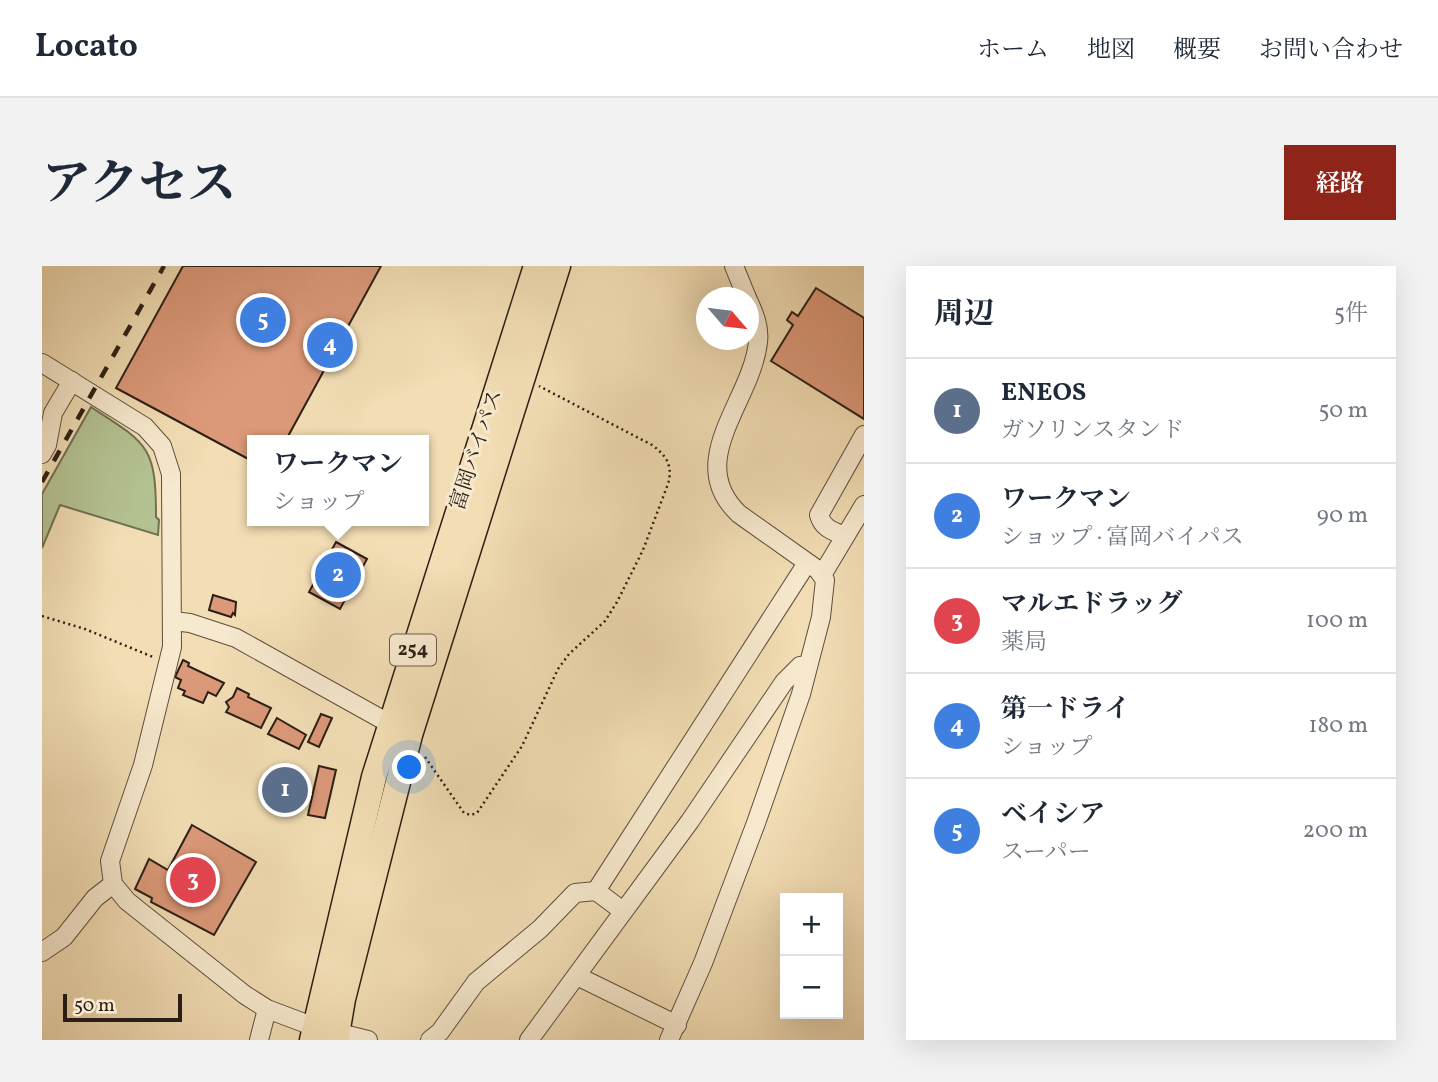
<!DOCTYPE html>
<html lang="ja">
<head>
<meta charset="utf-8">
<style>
  :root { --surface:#fff; --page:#f2f2f3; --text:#1f2937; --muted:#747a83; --line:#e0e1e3; --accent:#8f2418 }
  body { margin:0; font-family:Vollkorn,"Noto Serif JP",serif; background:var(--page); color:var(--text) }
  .controls { position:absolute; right:21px; bottom:21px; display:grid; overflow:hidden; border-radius:0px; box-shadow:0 7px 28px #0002 }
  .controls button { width:63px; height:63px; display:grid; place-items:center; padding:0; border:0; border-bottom:2px solid var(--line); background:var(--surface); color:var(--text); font:35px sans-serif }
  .compass { position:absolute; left:654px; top:21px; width:63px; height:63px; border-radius:50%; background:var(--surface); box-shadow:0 7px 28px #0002; rotate:118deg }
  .scale { position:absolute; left:21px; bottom:18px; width:119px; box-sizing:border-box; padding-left:7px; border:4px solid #2b1f15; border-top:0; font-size:19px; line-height:24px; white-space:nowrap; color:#2b1f15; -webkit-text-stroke:5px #f7e9ce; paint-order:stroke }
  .you { position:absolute; left:368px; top:502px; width:24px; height:24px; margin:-18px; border:5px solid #fff; border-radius:50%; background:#1a73e8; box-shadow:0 0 0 10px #1a73e833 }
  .badge { display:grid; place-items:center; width:46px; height:46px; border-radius:50%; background:var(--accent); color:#fff; font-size:23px; font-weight:700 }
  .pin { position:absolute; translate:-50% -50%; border:4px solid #fff; box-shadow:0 2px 7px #0006 }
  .popup { position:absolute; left:205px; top:169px; width:182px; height:91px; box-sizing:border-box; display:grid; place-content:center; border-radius:0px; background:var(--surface); filter:drop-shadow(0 2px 5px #0005); font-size:23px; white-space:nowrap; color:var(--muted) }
  .popup b { font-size:26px; color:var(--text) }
  .popup::after { content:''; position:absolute; left:50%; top:100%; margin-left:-14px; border:14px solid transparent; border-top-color:var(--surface) }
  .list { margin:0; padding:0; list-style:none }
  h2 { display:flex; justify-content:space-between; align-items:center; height:91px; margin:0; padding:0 28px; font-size:30px }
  h2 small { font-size:23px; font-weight:400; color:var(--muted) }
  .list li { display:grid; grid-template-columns:46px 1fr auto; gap:21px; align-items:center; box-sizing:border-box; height:105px; padding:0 28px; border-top:2px solid var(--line) }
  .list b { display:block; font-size:26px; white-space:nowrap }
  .list p { margin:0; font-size:23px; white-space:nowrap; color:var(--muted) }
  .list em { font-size:23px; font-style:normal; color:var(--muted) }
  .map { position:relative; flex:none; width:822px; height:774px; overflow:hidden; border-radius:0px }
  header { display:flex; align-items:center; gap:42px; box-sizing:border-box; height:98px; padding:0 35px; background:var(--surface); border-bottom:2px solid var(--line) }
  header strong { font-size:33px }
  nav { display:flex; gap:38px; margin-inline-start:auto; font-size:24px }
  .intro { display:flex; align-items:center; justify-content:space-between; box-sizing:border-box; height:168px; padding:0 42px }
  h1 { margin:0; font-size:49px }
  .button { padding:18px 32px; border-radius:0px; background:var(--accent); color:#fff; font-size:24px; font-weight:700 }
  main { display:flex; gap:42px; padding:0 42px }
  aside { flex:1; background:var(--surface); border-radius:0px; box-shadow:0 7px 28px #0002 }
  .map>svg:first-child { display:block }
</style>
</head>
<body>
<header>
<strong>Locato</strong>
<nav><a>ホーム</a><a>地図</a><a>概要</a><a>お問い合わせ</a></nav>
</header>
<div class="intro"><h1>アクセス</h1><a class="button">経路</a></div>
<main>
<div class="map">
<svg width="822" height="774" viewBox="0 0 822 774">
  <rect width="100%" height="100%" fill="#f2ddb4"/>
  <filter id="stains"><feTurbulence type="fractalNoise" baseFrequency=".00286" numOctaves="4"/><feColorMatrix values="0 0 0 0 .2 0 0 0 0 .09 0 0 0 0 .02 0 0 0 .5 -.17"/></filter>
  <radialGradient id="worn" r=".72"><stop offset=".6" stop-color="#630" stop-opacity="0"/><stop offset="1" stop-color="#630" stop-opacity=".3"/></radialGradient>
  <!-- green -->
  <path fill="#b4c292" stroke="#707054" stroke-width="2" d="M49,141C106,178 114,180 114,251L117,254L116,269L18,239L0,282V228Z"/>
  <!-- building -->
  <g fill="#dc9979" stroke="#2b1f15" stroke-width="2">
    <polygon points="141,0 339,0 244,174 210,174 210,195 74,122"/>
    <polygon points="774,22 822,52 822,153 729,95 751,59 745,54 750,46 756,50"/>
    <polygon points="294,276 325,293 298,343 267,326"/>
    <polygon points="171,329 194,336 193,349 191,347 189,351 167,344"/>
    <polygon points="141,394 147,397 146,400 182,417 174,430 166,426 161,437 141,429 143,425 136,422 139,414 133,411"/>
    <polygon points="195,422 207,428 206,431 229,442 219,462 184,446 187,441 184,436 191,431"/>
    <polygon points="279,448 290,452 277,481 266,476"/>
    <polygon points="235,452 264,469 257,483 226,468"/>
    <polygon points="242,499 252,502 250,510 240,507"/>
    <polygon points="277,500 294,504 283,552 266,549"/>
    <polygon points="238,512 254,515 249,537 234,534"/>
    <polygon points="150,559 214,596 172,669 109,636 110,632 93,623 107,593 126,604"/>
  </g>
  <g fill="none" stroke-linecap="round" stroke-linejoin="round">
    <!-- minor casing -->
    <g stroke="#5d4e3d" stroke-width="20">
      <g id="minor">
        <polyline points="692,0 705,32"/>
        <polyline points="0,97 103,161 120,180 129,208 130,381 101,499 68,595 71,618 85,635 203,729 225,743 273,761 326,774"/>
        <polyline points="0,188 5,179 11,147 30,115"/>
        <path d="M803,270C791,265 781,263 777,249L822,169"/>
        <polyline points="780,309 822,239"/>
        <polyline points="131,355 148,357 194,372 359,464"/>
        <polyline points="554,625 765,297"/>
        <polyline points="0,686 22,671 53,632 71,618"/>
        <polyline points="535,710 635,759"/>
        <polyline points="217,774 225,743"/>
        <polyline points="388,774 398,766 434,716 498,663 533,627 554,625 581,645"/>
        <polyline points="487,774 648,555 742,416 758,400 766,399"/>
        <path d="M627,774L661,697L714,557L759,428L779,351L783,314L776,304L697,248C641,195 710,135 716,76C718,61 712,47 706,34"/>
      </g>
    </g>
    <!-- highway casing -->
    <g stroke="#2b1f15" stroke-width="27">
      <g id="highway">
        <polyline points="270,774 332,511 494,0"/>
        <polyline points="294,774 301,733 368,469 516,0"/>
      </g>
    </g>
    <!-- path -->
    <g stroke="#2b1f15" stroke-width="2.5" stroke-dasharray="2 3.5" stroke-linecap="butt">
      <polyline points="0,350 43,363 111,391"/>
      <path d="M383,491L422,547L429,549L435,547L480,480L516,403L527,388L563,355L575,336L601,284L626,218C631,200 625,190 610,179L497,120"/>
    </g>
    <!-- minor -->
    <use href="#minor" stroke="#f7e9ce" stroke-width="18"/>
    <!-- highway -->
    <use href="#highway" stroke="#f2ddb4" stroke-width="24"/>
    <!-- rail -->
    <polyline stroke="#2b1f15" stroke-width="4.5" stroke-dasharray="12 12" stroke-linecap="butt" points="0,216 122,0"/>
  </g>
  <g text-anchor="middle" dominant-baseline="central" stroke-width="6" stroke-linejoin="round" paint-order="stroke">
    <!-- shield labels -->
    <rect fill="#f7e9ce" stroke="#685c4c" stroke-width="2" x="348" y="368.5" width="46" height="31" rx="5"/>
    <g font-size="19" font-weight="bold" fill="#2b1f15">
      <text x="371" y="384">254</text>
    </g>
    <!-- street labels -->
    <g font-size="21" fill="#2b1f15" stroke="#f7e9ce">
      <text transform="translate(435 184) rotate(-72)">富岡バイパス</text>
    </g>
  </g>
  <rect width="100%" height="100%" filter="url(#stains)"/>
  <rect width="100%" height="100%" fill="url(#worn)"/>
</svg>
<div class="controls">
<button>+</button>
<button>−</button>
</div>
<svg class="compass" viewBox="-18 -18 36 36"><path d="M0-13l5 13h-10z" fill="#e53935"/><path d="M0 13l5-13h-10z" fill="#747a83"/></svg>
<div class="scale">50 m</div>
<div class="you"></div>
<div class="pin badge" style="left:243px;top:524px;background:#5c6f8a">1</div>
<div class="pin badge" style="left:296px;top:309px;background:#3f7fe0">2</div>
<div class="popup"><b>ワークマン</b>ショップ</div>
<div class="pin badge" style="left:151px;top:614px;background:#e0444e">3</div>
<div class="pin badge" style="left:288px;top:79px;background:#3f7fe0">4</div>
<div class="pin badge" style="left:221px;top:54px;background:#3f7fe0">5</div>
</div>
<aside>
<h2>周辺<small>5件</small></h2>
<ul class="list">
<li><span class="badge" style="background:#5c6f8a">1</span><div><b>ENEOS</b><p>ガソリンスタンド</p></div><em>50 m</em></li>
<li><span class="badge" style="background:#3f7fe0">2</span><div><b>ワークマン</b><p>ショップ · 富岡バイパス</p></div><em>90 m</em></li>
<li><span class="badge" style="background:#e0444e">3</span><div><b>マルエドラッグ</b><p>薬局</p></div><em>100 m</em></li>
<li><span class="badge" style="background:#3f7fe0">4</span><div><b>第一ドライ</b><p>ショップ</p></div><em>180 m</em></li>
<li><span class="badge" style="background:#3f7fe0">5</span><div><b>ベイシア</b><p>スーパー</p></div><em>200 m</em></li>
</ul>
</aside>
</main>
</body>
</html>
